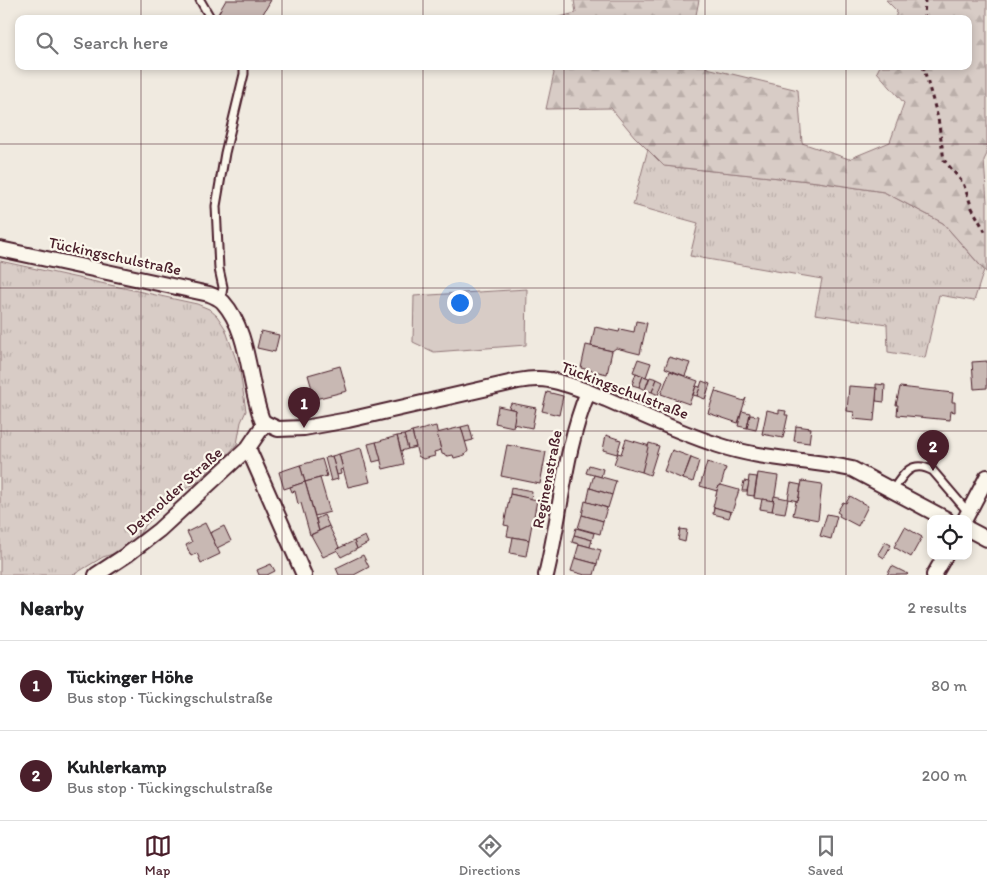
<!DOCTYPE html>
<html lang="en">
<head>
<meta charset="utf-8">
<style>
  :root { --surface:#fff; --page:#f6f6f6; --text:#202124; --muted:#757577; --line:#e0e0e0; --accent:#4a1f2b }
  body { margin:0; font-family:Itim,sans-serif; background:var(--page); color:var(--text) }
  .controls { position:absolute; right:15px; bottom:15px; display:grid; overflow:hidden; border-radius:10px; box-shadow:0 2px 8px #0003 }
  .controls button { width:45px; height:45px; display:grid; place-items:center; padding:0; border:0; border-bottom:1px solid var(--line); background:var(--surface); color:var(--text); font:25px sans-serif }
  .you { position:absolute; left:459px; top:302px; width:18px; height:18px; margin:-12px; border:4px solid #fff; border-radius:50%; background:#1a73e8; box-shadow:0 0 0 8px #1a73e833 }
  .badge { display:grid; place-items:center; width:32px; height:32px; border-radius:50%; background:var(--accent); color:#fff; font-size:16px; font-weight:700 }
  .pin { position:absolute; translate:-50% -41px; filter:drop-shadow(0 1px 2px #0008) }
  .pin::after { content:''; position:absolute; top:26px; width:18px; height:15px; background:inherit; clip-path:polygon(0 0,100% 0,50% 100%) }
  .list { margin:0; padding:0; list-style:none }
  h2 { display:flex; justify-content:space-between; align-items:center; height:65px; margin:0; padding:0 20px; font-size:21px }
  h2 small { font-size:16px; font-weight:400; color:var(--muted) }
  .list li { display:grid; grid-template-columns:32px 1fr auto; gap:15px; align-items:center; box-sizing:border-box; height:90px; padding:0 20px; border-top:1px solid var(--line) }
  .list b { display:block; font-size:19px; white-space:nowrap }
  .list p { margin:0; font-size:16px; white-space:nowrap; color:var(--muted) }
  .list em { font-size:16px; font-style:normal; color:var(--muted) }
  .icon { flex:none; width:28px; height:28px; fill:none; stroke:currentColor; stroke-width:2; stroke-linecap:round; stroke-linejoin:round }
  .map { position:relative; flex:none; width:987px; height:575px; overflow:hidden }
  .search { position:absolute; background:var(--surface); box-shadow:0 2px 8px #0003; left:15px; right:15px; top:15px; height:55px; display:flex; align-items:center; gap:12px; box-sizing:border-box; padding:0 18px; border-radius:10px; color:var(--muted); font-size:19px }
  .sheet { height:245px; background:var(--surface) }
  nav { display:flex; justify-content:space-around; align-items:center; box-sizing:border-box; height:70px; border-top:1px solid var(--line); background:var(--surface); font-size:14px; color:var(--muted) }
  nav a { display:grid; justify-items:center; gap:2px }
  nav .on { color:var(--accent) }
  .map>svg:first-child { display:block }
</style>
</head>
<body>
<div class="map">
<svg width="987" height="575" viewBox="0 0 987 575">
  <defs>
    <pattern id="grass-tufts" width="24" height="20" patternUnits="userSpaceOnUse" patternTransform="scale(1.25)"><rect width="24" height="20" fill="#d8ccc6"/><path d="M3 7l-1-3M5 7V3M7 7l1-3M15 17l-1-3M17 17v-4M19 17l1-3" fill="none" stroke="#bbafaa"/></pattern>
    <pattern id="forest-firs" width="22" height="20" patternUnits="userSpaceOnUse" patternTransform="scale(1.25)"><rect width="22" height="20" fill="#d8ccc6"/><path d="M5 1l3.5 6h-7zM16 11l3.5 6h-7z" fill="#bbafaa"/></pattern>
  </defs>
  <rect width="100%" height="100%" fill="#f0eae0"/>
  <filter id="ink" filterUnits="userSpaceOnUse"><feTurbulence type="fractalNoise" baseFrequency=".02" numOctaves="2"/><feDisplacementMap in="SourceGraphic" scale="10" xChannelSelector="R" yChannelSelector="G"/><feConvolveMatrix kernelMatrix="1 2 1 2 8 2 1 2 1" color-interpolation-filters="sRGB"/></filter>
  <g filter="url(#ink)">
    <!-- grass -->
    <g fill="url(#grass-tufts)" stroke="#917678">
      <polygon points="648,149 665,166 818,182 884,192 943,223 984,270 974,301 939,295 925,358 888,352 887,324 815,314 822,279 690,256 698,223 633,205"/>
      <polygon points="0,261 197,304 209,309 217,316 225,328 240,371 246,411 241,422 237,444 230,452 196,483 174,495 145,526 138,536 116,553 103,557 73,575 0,575"/>
    </g>
    <!-- forest -->
    <g fill="url(#forest-firs)" stroke="#917678">
      <polygon points="574,0 699,0 696,15 696,19 551,19 576,13"/>
      <polygon points="886,0 987,0 987,154 984,160 987,202 987,273 943,223 884,192 818,182 664,166 634,136 611,108 546,109 554,73 549,66 707,66 707,68 798,90 802,143 849,159 890,142 904,103 877,72 880,66 968,66 968,19 895,19 897,11"/>
    </g>
    <!-- garden -->
    <polygon fill="#d8ccc6" stroke="#917678" points="527,289 526,345 434,352 413,342 414,296"/>
    <!-- building -->
    <g fill="#c8b8b3" stroke="#4a1f2b">
      <polygon points="226,0 271,0 260,19 215,19"/>
      <polygon points="636,321 647,323 640,354 616,348 612,351 591,346 595,327 619,332 620,329 634,332"/>
      <polygon points="261,331 279,335 275,352 257,348"/>
      <polygon points="586,345 612,351 607,374 581,368"/>
      <polygon points="669,357 690,363 685,376 665,368"/>
      <polygon points="638,359 651,363 646,377 633,372"/>
      <polygon points="987,361 987,388 974,389 972,362"/>
      <polygon points="340,366 347,391 315,399 308,375"/>
      <polygon points="670,371 698,381 689,404 661,394"/>
      <polygon points="636,373 643,376 639,387 632,385"/>
      <polygon points="643,376 649,378 645,390 639,387"/>
      <polygon points="650,377 657,379 652,392 645,390"/>
      <polygon points="657,379 663,382 658,395 652,392"/>
      <polygon points="702,381 710,384 705,399 697,396"/>
      <polygon points="876,384 885,385 884,402 876,401"/>
      <polygon points="696,386 700,387 697,396 693,395"/>
      <polygon points="849,386 877,388 874,421 853,419 854,412 847,411"/>
      <polygon points="900,387 953,393 952,402 955,402 955,412 951,411 950,420 897,415 898,405 896,405"/>
      <polygon points="716,388 716,392 744,401 746,398 738,423 708,413"/>
      <polygon points="547,392 563,396 559,415 542,411"/>
      <polygon points="511,403 536,408 532,428 513,424 516,410 509,408"/>
      <polygon points="498,406 516,410 513,427 495,423"/>
      <polygon points="767,410 779,413 779,410 786,411 785,415 788,415 783,438 762,434"/>
      <polygon points="742,411 750,413 747,428 738,426"/>
      <polygon points="750,415 759,416 756,430 747,428"/>
      <polygon points="469,425 473,440 465,442 461,427"/>
      <polygon points="436,426 441,450 434,452 435,456 423,459 418,456 412,432"/>
      <polygon points="796,426 811,428 809,443 794,441"/>
      <polygon points="461,427 468,451 465,455 454,458 453,455 448,456 442,454 437,433"/>
      <polygon points="412,432 416,447 408,449 404,435"/>
      <polygon points="404,435 408,449 401,451 397,436"/>
      <polygon points="606,435 621,440 617,454 603,450"/>
      <polygon points="397,436 404,464 383,469 376,442"/>
      <polygon points="626,439 650,446 642,472 614,464 618,453 621,454"/>
      <polygon points="376,442 381,460 373,462 368,444"/>
      <polygon points="649,443 659,446 650,475 642,472"/>
      <polygon points="507,445 546,452 540,484 501,476"/>
      <polygon points="361,448 370,482 348,487 339,454"/>
      <polygon points="672,450 691,457 683,479 664,471"/>
      <polygon points="339,454 343,469 340,470 341,474 337,475 332,456"/>
      <polygon points="332,456 338,479 331,481 325,458"/>
      <polygon points="691,458 699,461 693,482 683,479"/>
      <polygon points="322,459 327,476 305,482 300,465"/>
      <polygon points="707,462 726,468 721,485 718,487 717,491 700,486"/>
      <polygon points="300,465 305,482 284,489 279,472"/>
      <polygon points="589,465 603,469 601,477 586,473"/>
      <polygon points="758,473 778,476 774,501 754,498"/>
      <polygon points="594,475 616,481 612,495 590,488"/>
      <polygon points="749,476 757,477 754,496 747,495"/>
      <polygon points="320,478 330,512 315,516 305,482"/>
      <polygon points="744,481 749,482 747,491 742,491"/>
      <polygon points="802,481 822,484 818,520 793,515 796,501 798,501"/>
      <polygon points="305,482 319,531 310,535 301,503 298,504 295,491 292,492 290,487"/>
      <polygon points="791,483 801,485 798,501 788,499"/>
      <polygon points="721,485 739,490 732,512 713,507 718,487"/>
      <polygon points="511,487 532,491 531,499 510,494"/>
      <polygon points="590,488 612,495 608,508 587,502"/>
      <polygon points="510,494 537,500 534,516 536,517 534,524 532,524 529,540 507,536 509,526 504,525"/>
      <polygon points="774,496 788,499 785,513 772,511"/>
      <polygon points="850,496 868,506 858,526 839,516 840,514 837,512 843,502 846,503"/>
      <polygon points="762,499 774,501 772,511 760,509"/>
      <polygon points="585,501 607,508 603,521 582,515"/>
      <polygon points="714,507 731,512 729,518 713,514"/>
      <polygon points="827,514 837,516 831,539 820,536"/>
      <polygon points="324,515 329,526 319,531 316,519"/>
      <polygon points="582,515 603,521 600,534 578,528"/>
      <polygon points="205,523 220,554 201,563 197,553 191,556 186,545 192,542 187,532"/>
      <polygon points="224,526 231,541 217,548 210,533"/>
      <polygon points="329,526 340,549 323,557 311,535"/>
      <polygon points="905,527 922,537 911,557 894,547"/>
      <polygon points="576,528 594,533 592,540 574,535"/>
      <polygon points="680,529 687,530 685,542 678,540"/>
      <polygon points="574,535 592,540 590,547 572,542"/>
      <polygon points="365,536 368,543 357,549 354,541"/>
      <polygon points="513,537 529,540 526,556 510,553"/>
      <polygon points="354,541 357,549 341,557 337,550 339,548"/>
      <polygon points="885,542 891,545 884,558 878,554"/>
      <polygon points="579,544 601,550 597,564 575,558"/>
      <polygon points="363,555 369,567 354,575 339,575 336,568"/>
      <polygon points="575,558 597,564 594,575 585,575 571,571"/>
      <polygon points="271,564 275,571 267,575 259,575 257,570"/>
      <polygon points="892,566 908,574 907,575 887,575"/>
    </g>
    <g fill="none" stroke-linecap="round" stroke-linejoin="round">
      <!-- service casing -->
      <g stroke="#4a1f2b" stroke-width="11">
        <g id="service">
          <polyline points="200,0 211,19"/>
          <polyline points="221,300 223,287 219,269 216,206 225,153 244,74 244,66"/>
          <path d="M893,490C903,474 912,459 933,471L968,512"/>
        </g>
      </g>
      <!-- minor casing -->
      <g stroke="#4a1f2b" stroke-width="18">
        <g id="minor">
          <path d="M0,249L209,294C214,296 219,298 223,302C250,332 248,383 262,420L265,423L278,429L304,428L348,420L518,381C529,379 538,378 549,380C568,383 588,392 606,399C643,415 680,433 718,445C763,460 807,459 852,469L946,519"/>
          <polyline points="248,448 304,575"/>
          <polyline points="965,519 987,477"/>
          <polyline points="968,529 987,539"/>
          <polyline points="96,575 128,554 159,530 248,448 265,423"/>
          <path d="M546,575C561,514 564,450 588,392"/>
          <polyline points="934,575 945,556"/>
        </g>
      </g>
      <!-- path -->
      <g stroke="#4a1f2b" stroke-width="3" stroke-dasharray="4 4" stroke-linecap="butt">
        <polyline points="924,19 925,0"/>
        <polyline points="923,66 938,118 944,160 963,183 972,208 987,235"/>
      </g>
      <!-- service -->
      <use href="#service" stroke="#fbf7ec" stroke-width="7"/>
      <!-- minor -->
      <use href="#minor" stroke="#fbf7ec" stroke-width="14"/>
    </g>
  </g>
  <!-- grid -->
  <path fill="none" stroke="#4a1f2b" stroke-width="1" stroke-opacity="0.55" d="M141,0V19M282,0V19M423,0V19M564,0V19M705,0V19M846,0V19M141,66V575M282,66V575M423,66V575M564,66V575M705,66V575M846,66V575M0,144H987M0,288H987M0,431H987"/>
  <g text-anchor="middle" dominant-baseline="central" stroke-width="4.5" stroke-linejoin="round" paint-order="stroke">
    <!-- street labels -->
    <g font-size="16" fill="#4a1f2b" stroke="#fbf7ec">
      <text transform="translate(115 256) rotate(12)">Tückingschulstraße</text>
      <text transform="translate(625 390) rotate(21)">Tückingschulstraße</text>
      <text transform="translate(547 479) rotate(-79)">Reginenstraße</text>
      <text transform="translate(174 491) rotate(-42)">Detmolder Straße</text>
    </g>
  </g>
</svg>
<div class="controls">
<button><svg class="icon" aria-label="locate" viewBox="0 0 24 24"><circle cx="12" cy="12" r="6"/><path d="M12 2v4M12 18v4M2 12h4M18 12h4"/></svg></button>
</div>
<div class="you"></div>
<div class="pin badge" style="left:304px;top:428px">1</div>
<div class="pin badge" style="left:933px;top:471px">2</div>
<div class="search"><svg class="icon" aria-label="search" viewBox="0 0 24 24"><circle cx="10" cy="10" r="6"/><path d="M15 15l6 6"/></svg>Search here</div>
</div>
<section class="sheet">
<h2>Nearby<small>2 results</small></h2>
<ul class="list">
<li><span class="badge">1</span><div><b>Tückinger Höhe</b><p>Bus stop · Tückingschulstraße</p></div><em>80 m</em></li>
<li><span class="badge">2</span><div><b>Kuhlerkamp</b><p>Bus stop · Tückingschulstraße</p></div><em>200 m</em></li>
</ul>
</section>
<nav>
<a class="on"><svg class="icon" aria-label="map" viewBox="0 0 24 24"><path d="M3 6l6-2 6 2 6-2v14l-6 2-6-2-6 2zM9 4v14M15 6v14"/></svg>Map</a>
<a><svg class="icon" aria-label="directions" viewBox="0 0 24 24"><path d="M12 3l9 9-9 9-9-9zM9 14v-3h6M13 9l2 2-2 2"/></svg>Directions</a>
<a><svg class="icon" aria-label="saved" viewBox="0 0 24 24"><path d="M7 4h10v16l-5-4-5 4z"/></svg>Saved</a>
</nav>
</body>
</html>
